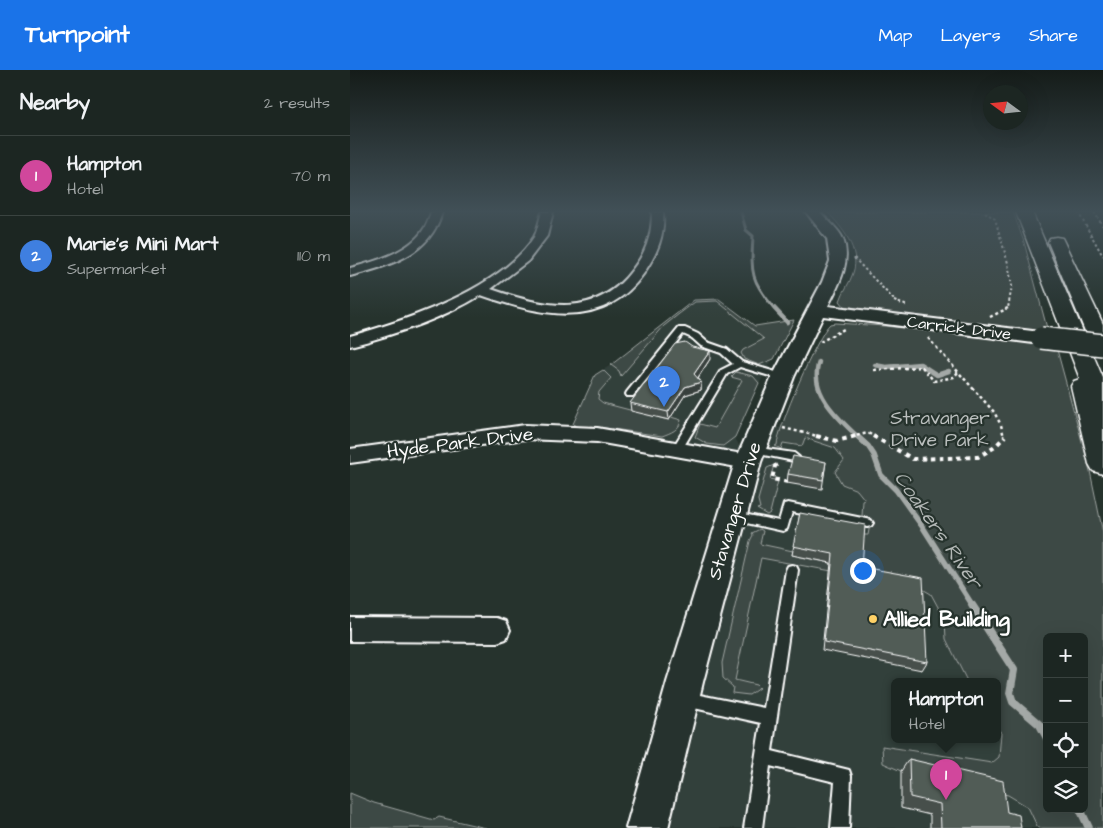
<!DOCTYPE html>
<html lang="en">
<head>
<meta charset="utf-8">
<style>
  :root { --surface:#1c2622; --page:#29322f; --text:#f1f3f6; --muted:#a0a5a5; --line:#3a4340; --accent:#1a73e8 }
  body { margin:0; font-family:"Architects Daughter",sans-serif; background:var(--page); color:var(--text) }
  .controls { position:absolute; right:15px; bottom:15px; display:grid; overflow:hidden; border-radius:8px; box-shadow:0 5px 20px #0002 }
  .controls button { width:45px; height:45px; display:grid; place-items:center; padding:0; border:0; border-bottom:1px solid var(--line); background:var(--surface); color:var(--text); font:25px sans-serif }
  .compass { position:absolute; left:633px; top:15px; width:45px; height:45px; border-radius:50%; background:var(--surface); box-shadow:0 5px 20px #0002; rotate:285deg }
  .you { position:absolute; left:512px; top:500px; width:18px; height:18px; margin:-12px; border:4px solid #fff; border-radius:50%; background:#1a73e8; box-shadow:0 0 0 8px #1a73e833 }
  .badge { display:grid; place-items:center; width:32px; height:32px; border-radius:50%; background:var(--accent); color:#fff; font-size:16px; font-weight:700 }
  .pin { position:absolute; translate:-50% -41px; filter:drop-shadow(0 1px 2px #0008) }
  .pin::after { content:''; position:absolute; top:26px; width:18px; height:15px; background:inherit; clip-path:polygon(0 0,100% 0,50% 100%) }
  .popup { position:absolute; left:541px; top:608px; width:110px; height:65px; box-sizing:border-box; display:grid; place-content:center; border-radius:8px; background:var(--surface); filter:drop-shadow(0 1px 4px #0005); font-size:16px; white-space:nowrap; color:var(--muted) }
  .popup b { font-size:19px; color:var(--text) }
  .popup::after { content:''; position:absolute; left:50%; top:100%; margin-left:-10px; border:10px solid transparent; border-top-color:var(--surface) }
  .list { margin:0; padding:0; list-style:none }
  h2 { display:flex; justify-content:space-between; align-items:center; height:65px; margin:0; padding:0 20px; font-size:21px }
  h2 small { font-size:16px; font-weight:400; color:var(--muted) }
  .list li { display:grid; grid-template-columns:32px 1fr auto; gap:15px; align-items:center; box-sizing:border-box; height:80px; padding:0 20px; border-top:1px solid var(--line) }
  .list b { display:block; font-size:19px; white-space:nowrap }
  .list p { margin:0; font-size:16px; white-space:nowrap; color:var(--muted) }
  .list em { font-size:16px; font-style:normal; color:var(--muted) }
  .icon { flex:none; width:28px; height:28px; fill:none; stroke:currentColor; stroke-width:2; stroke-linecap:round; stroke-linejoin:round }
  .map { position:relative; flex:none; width:753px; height:758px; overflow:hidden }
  header { display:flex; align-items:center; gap:30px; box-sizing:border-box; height:70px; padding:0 25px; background:var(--accent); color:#fff }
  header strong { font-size:24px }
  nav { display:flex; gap:28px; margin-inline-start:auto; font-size:18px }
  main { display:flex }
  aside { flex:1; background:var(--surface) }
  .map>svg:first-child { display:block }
</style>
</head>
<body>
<header>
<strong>Turnpoint</strong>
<nav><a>Map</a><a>Layers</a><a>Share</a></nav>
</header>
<main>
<aside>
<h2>Nearby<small>2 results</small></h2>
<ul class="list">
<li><span class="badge" style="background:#d1479c">1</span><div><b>Hampton</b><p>Hotel</p></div><em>70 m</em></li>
<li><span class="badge" style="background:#3f7fe0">2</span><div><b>Marie's Mini Mart</b><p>Supermarket</p></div><em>110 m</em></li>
</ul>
</aside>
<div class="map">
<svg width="753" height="758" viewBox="0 0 753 758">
  <rect width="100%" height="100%" fill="#26332d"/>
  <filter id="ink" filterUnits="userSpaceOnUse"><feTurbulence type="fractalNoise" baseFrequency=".02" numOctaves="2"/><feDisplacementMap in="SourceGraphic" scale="10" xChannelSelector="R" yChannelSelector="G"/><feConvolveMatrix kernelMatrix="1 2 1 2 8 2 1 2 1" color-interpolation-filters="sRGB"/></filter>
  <g filter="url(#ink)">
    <!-- built -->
    <polygon fill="#333f3a" points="369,229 405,256 444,250 408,316 385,368 398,391 412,354 432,358 485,378 588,515 629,611 545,611 545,669 647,669 647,655 691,758 297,758 398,392 218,364 245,305 272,288 344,230"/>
    <!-- green -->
    <g fill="#3e4944" stroke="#9ea4a2" fill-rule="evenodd">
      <path d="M477,142H663L674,172L698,262L589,250L494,236L490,231C493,221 500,213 503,203C511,180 492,157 477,142Z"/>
      <polygon points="369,229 405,256 444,250 424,289 409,295 394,289 391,283 393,280 414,269 367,231 345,232 329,244 314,256 271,306 269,301 261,295 344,230"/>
      <path d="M485,253L535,256L706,276L740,401L753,463V758H688L678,737L658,725L551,701L533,693L532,676L642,693L649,687L651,663L647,655V611H617L596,569L595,550L581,524L569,517L411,488L385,610L406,615L409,618L399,625L382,623L383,617L373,608L372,593L400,471L403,465L402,463L410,459L413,461L410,474L443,481L442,485L509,499L513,465H518L521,449L512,446L513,431L515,430L507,420L492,414L485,402L494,390L485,378L455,368L452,376L433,373L431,379L425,376L427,375C427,360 468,264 480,254ZM697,567H734V739H697Z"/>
      <path d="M253,300L261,308L249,322L248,329L253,333L318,350L321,347L331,350C330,360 320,363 312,366L242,356L230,359L223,354L245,305Z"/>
      <polygon points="386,302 403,306 409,313 385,367 373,376 357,374 345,367 350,354 365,358 392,310 381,307"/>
      <polygon points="424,395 420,409 428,411 420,443 417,445 407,439 410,438 408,430 417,398"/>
      <polygon points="0,723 24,733 84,750 89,747 136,758 0,758"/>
    </g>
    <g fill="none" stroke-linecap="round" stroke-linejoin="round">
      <!-- stream-far3 -->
      <path stroke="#a4a9a7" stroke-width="3" d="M391,142L396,160L403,166C401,203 400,210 425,239"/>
      <!-- stream-far2 -->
      <g stroke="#a4a9a7" stroke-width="4.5">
        <polyline points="424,238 437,252"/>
        <path d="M469,292C458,322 489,349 508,367"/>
        <polyline points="525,295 536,297 570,294 587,305 599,301"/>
      </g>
      <!-- stream-far1 -->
      <polyline stroke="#a4a9a7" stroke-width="5.5" points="507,366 518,376 524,385 531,405 546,420 574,459 623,536"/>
      <!-- stream -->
      <g stroke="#a4a9a7" stroke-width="8">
        <polyline points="622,535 664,600 660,623 663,632 690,655 697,668"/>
        <polyline points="730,739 739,758"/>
      </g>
      <!-- service casing -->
      <g stroke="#fff" stroke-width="4">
        <g id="service">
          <polygon points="329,258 335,258 348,264 357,272 377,279 392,292 436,305 437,307 433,310 390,297 377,304 331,381 327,382 322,379 371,300 383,294 371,283 351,276 342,268 333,264 283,326 277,326 276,324 277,322"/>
          <polygon points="403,377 444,383 449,387 444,391 399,382 398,380"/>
          <polygon points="438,433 517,449 521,450 523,453 521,456 517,457 442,442 437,459 433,461 383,450 379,449 377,446 379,443 383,442 429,451 434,434"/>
          <polygon points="442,495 446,496 448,500 422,681 499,700 501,706 499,758 481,758 485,712 420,696 412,758 394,758 411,653 335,636 330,634 328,629 330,624 335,622 414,638 436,500 438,496"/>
        </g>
      </g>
      <!-- minor casing -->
      <g stroke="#fff" stroke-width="4">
        <g id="minor">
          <path d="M81,142H92C80,185 39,196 0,206V198C24,192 59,182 73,160C77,155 79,148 81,142Z"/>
          <path d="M192,142H203L197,166L178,191L141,219C194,237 246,250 283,199C297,181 302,164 302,142H313C315,166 307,183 294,203C253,262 189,245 131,225C92,249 44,265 0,276V266C57,250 151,219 184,167C188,160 189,150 192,142Z"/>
          <polygon points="175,355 247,358 398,385 405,387 408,392 405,397 398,399 247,372 175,369 0,393 0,379"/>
          <polygon points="0,547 147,548 156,551 160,560 156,569 147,572 0,571"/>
        </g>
      </g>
      <!-- tertiary casing -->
      <g stroke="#fff" stroke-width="4">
        <path id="tertiary" d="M456,142H470C477,150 489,159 493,169C502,192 488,216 478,236L691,262L698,264L701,268L698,272L691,274L473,246L444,307L411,392L353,612L318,758H276L317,612L385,392L422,307L472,212L480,191L477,169Z"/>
      </g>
      <!-- motorway casing -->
      <g stroke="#fff" stroke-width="3">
        <g id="motorway">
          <polygon points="666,142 682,142 753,308 753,404 743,401 739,394 721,316 724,311 730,309"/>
          <polygon points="706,167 712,168 714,172 753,254 753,285 745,283 742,278 698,172 700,168"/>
        </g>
      </g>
      <!-- path-far2 -->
      <g stroke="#fff" stroke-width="2" stroke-dasharray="2.5 2.5" stroke-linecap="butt">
        <polyline points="635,142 645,149 658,193 662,216 658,238 655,239"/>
        <polyline points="728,142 753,186"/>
        <polyline points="744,142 753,156"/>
        <polyline points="504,188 546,232"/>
        <polyline points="544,231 558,236"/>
      </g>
      <!-- path-far1 -->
      <g stroke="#fff" stroke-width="2.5" stroke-dasharray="3 3" stroke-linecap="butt">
        <polyline points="640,247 658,238"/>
        <polyline points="578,268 644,342 651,355 654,367"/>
        <polyline points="470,272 496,258"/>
        <polyline points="524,300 572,297 584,311 604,307 608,302"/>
        <polyline points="433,358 472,367"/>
        <polyline points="501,367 518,363 525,367"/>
      </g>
      <!-- path -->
      <g stroke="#fff" stroke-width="4" stroke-dasharray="4.5 4.5" stroke-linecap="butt">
        <polyline points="466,366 487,371 506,366"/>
        <polyline points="523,366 563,389 628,387 645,377 655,366"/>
        <polyline points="427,395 425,396 422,409 438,412"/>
      </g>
      <!-- service -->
      <use href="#service" fill="#26332d" fill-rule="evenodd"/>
      <!-- minor -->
      <use href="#minor" fill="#26332d" fill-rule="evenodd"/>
      <!-- tertiary -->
      <use href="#tertiary" fill="#26332d" fill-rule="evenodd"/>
      <!-- motorway -->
      <use href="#motorway" fill="#26332d" fill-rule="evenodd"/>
      <!-- tertiary-bridge casing -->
      <g stroke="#fff" stroke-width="24" stroke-linecap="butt">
        <polyline id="tertiary-bridge" points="691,268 753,275"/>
      </g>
      <!-- tertiary-bridge -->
      <use href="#tertiary-bridge" stroke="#26332d" stroke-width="21"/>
    </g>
    <!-- wall -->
    <g fill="#464f4b" stroke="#fff">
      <polygon points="360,289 348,308 351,312 351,320 335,325 319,350 281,341 280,333"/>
      <polygon points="476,392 472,419 437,413 438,404"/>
      <polygon points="450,443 512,497 577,592 572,600 472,580 481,493 442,485"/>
      <polygon points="559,689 657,742 671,758 580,758 580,745 551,738 551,701"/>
    </g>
    <!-- shaded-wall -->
    <g fill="#39403d" stroke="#fff">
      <polygon points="360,281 360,289 345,312 344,304"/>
      <polygon points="351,312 351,320 335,325 319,350 318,342 335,317"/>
    </g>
    <!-- building -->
    <g fill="#515c57" stroke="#fff">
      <polygon points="335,272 342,277 360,281 344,304 351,312 335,317 318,342 280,333 325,274"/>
      <polygon points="443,386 476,392 473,410 438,404"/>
      <polygon points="450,443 515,455 512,497 573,508 577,592 474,572 483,484 443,476"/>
      <polygon points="559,689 653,711 657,742 669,745 671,758 591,758 590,734 560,727"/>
    </g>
  </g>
  <!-- sky -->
  <linearGradient id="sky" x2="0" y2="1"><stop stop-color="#151c19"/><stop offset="0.57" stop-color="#415057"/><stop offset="1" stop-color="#415057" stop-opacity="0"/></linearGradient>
  <rect width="753" height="248" fill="url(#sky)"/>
  <!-- markers -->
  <circle fill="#ffd166" stroke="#26332d" stroke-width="2" cx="523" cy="549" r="5"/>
  <g text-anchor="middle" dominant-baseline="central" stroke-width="4.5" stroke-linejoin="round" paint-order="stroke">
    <!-- far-street labels -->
    <g font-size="16" fill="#fff" stroke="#26332d">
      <text transform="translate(609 258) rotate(7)">Carrick Drive</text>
    </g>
    <!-- park labels -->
    <g font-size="19" fill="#bbbfbe" stroke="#26332d">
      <text x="590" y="348">Stravanger<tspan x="590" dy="22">Drive Park</tspan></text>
    </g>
    <!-- street labels -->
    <g font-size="19" fill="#fff" stroke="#26332d">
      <text transform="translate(110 373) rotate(-7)">Hyde Park Drive</text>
      <text transform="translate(385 441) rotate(-73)">Stavanger Drive</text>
    </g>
    <!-- water labels -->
    <g font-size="20" font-style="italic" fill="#b3b8b6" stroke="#26332d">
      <text transform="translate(588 460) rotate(55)">Coakers River</text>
    </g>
    <!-- near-poi labels -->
    <g font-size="22" font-weight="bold" fill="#fff" stroke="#26332d" text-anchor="start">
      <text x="533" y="549">Allied Building</text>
    </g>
  </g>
</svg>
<div class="controls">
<button>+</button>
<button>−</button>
<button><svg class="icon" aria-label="locate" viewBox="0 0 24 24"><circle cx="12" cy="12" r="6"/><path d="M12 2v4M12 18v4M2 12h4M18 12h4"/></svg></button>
<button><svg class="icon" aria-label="layers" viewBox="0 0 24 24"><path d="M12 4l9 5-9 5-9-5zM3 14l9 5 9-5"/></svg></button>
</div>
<svg class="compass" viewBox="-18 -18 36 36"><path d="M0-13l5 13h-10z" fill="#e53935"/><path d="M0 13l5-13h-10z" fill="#a0a5a5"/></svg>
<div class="you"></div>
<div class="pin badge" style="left:596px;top:730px;background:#d1479c">1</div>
<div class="popup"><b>Hampton</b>Hotel</div>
<div class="pin badge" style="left:314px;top:337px;background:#3f7fe0">2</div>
</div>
</main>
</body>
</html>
